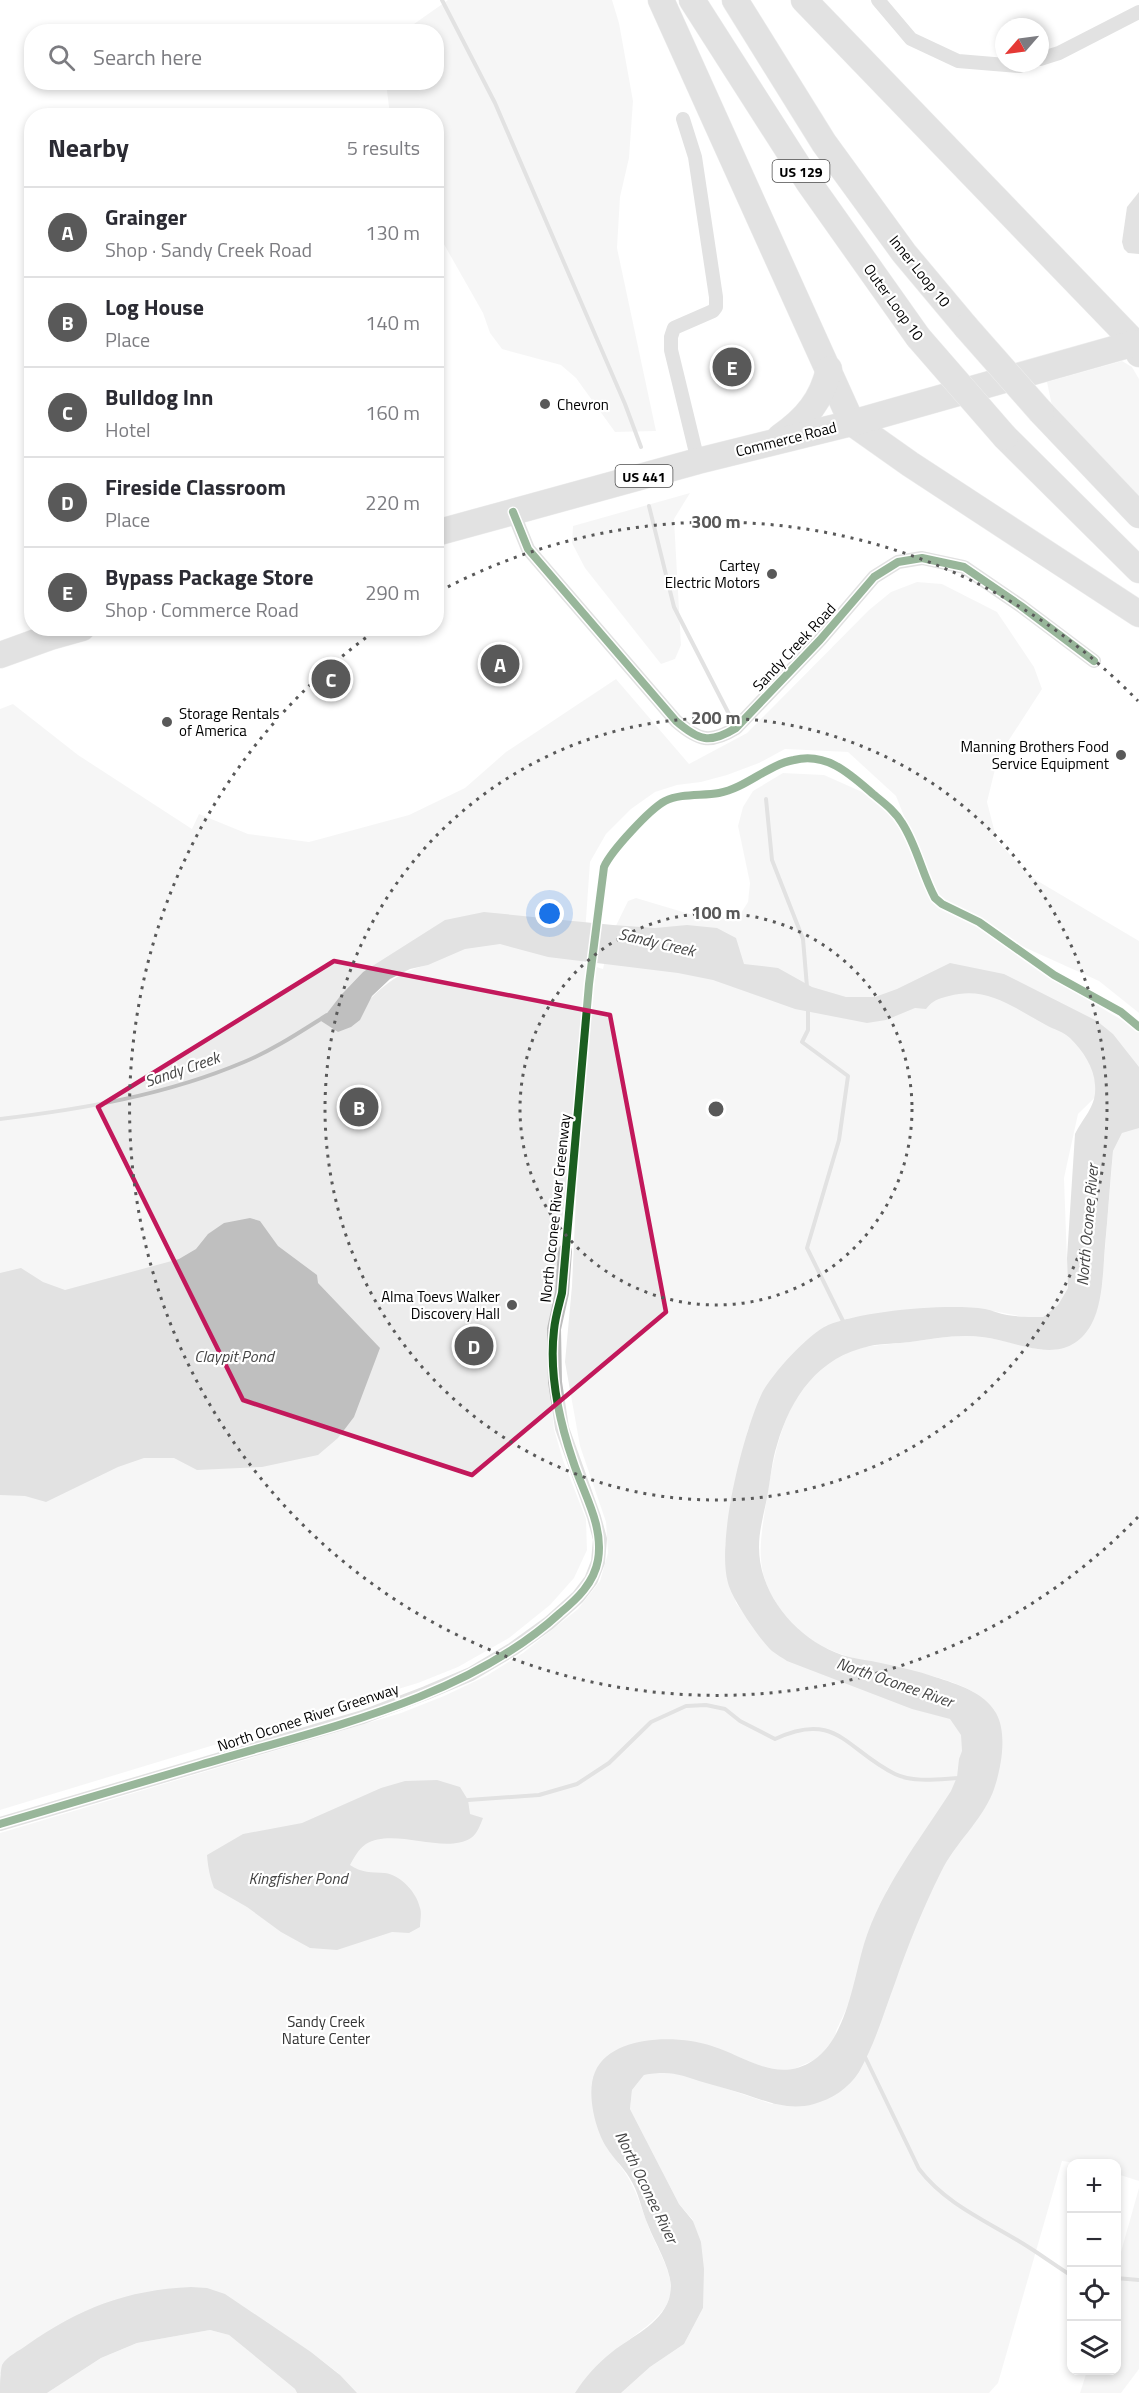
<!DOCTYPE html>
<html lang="en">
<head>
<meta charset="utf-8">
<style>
  :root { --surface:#fff; --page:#f7f7f7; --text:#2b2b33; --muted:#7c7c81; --line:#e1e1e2; --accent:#595959 }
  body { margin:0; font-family:"Titillium Web",sans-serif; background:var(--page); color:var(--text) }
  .controls { position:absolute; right:18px; bottom:18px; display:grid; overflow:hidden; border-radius:12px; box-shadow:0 3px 9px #0003 }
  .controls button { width:54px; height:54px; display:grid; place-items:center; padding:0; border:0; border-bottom:2px solid var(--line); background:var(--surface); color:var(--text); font:30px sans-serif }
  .compass { position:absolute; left:995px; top:18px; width:54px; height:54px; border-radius:50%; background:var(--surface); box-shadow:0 3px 9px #0003; rotate:242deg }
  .you { position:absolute; left:550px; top:914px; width:21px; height:21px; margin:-15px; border:4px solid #fff; border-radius:50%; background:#1a73e8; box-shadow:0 0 0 9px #1a73e833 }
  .badge { display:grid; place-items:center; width:39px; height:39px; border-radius:50%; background:var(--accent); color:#fff; font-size:20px; font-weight:700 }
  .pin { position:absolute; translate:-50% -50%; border:3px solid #fff; box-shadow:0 2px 6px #0006 }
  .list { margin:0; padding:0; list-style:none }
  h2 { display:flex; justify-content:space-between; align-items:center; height:78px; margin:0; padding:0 24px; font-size:26px }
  h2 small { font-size:20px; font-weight:400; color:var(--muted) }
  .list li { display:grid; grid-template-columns:39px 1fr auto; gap:18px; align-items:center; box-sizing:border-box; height:90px; padding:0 24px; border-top:2px solid var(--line) }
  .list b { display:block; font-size:22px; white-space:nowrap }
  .list p { margin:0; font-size:20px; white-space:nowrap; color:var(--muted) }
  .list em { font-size:20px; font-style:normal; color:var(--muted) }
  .icon { flex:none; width:33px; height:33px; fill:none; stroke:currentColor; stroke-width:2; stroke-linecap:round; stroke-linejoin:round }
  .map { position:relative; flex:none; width:1139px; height:2393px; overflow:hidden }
  .search { position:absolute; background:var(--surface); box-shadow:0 3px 9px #0003; left:24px; top:24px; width:420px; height:66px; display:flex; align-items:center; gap:15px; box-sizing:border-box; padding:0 21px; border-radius:24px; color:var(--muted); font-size:22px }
  .panel { position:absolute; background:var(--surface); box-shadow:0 3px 9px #0003; left:24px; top:108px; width:420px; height:528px; border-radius:24px }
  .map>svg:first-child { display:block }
</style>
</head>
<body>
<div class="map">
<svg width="1139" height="2393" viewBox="0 0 1139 2393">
  <rect width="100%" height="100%" fill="#fff"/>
  <!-- green -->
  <g fill="#ececec" fill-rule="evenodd">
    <polygon points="448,0 612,0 619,23 633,101 629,158 620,197 617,248 656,431 615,432 576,378 561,365 502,349 490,333 483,313 437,232 436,116 390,115 386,83 436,82 436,32 404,31"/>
    <polygon points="1122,361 1132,367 1139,379 1139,499 1052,406 1047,382"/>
    <polygon points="690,493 674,519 681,645 675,659 661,664 585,568 572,543 573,526"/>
    <path d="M917,582L942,584L997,612L1034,667L1042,689L998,757L987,802L997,841L1031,877L1139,941V1013L1099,981L1008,940L976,918L944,901L938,896L931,884L896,796L848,752L785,749L759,763L727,775L701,782L677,785L655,792L631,809L606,834L590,862L583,963L603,969L609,940L628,901L636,898L693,915L738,918L748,902L750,883L738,826L743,807L753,791L783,773L824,775L869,795L893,817L909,847L927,892L937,905L973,922L1066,987L1139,1030V1081L1121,1072L1078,1114L1064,1178L1068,1288L1058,1305L1043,1317H1024L993,1311L850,1318L825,1326L748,1429L730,1508L725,1546L736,1603L763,1639L934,1704L986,1734L991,1762L936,1815L887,1890L865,1944L850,2001L836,2031L834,2051L774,2078L762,2067L715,2047L696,2042L633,2051L618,2163C637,2187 640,2206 651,2233C658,2249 669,2268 671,2285C673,2313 641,2329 624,2344C608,2357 595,2377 582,2393H347L338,2373L311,2352L248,2313L0,2374V1833L401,1713L444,1696L486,1676L523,1653L578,1609L600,1581L608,1553L606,1522L580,1446L565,1362L572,1286L579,1130L574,1129L560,1236L551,1400L554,1429L563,1460L586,1519L587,1550L574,1578L550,1605L509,1638L458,1667L418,1683L0,1810V709L13,704L78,755L192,829L199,814L248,834L309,842L409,815L465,788L506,752L616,679L689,764L747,733L869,610L891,592ZM427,965C385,975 367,1004 338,1032L322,1021L341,995L363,972Z"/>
    <path d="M1139,1099V2181L1117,2174L1116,2164L1075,2163L1062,2161L998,2383L989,2393H621L650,2367L684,2344L703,2308L693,2220L679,2204L630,2109L632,2090L644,2075L663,2072L682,2074L772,2104L865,2057L870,2049L929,1866L961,1838L986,1806L995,1712C986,1703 976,1692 964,1687C907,1661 831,1670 789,1620C752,1576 759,1549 767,1497C777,1438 790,1373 854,1350C869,1345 884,1345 899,1343C921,1341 944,1336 966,1336C992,1336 1017,1345 1042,1350L1102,1285L1113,1151Z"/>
    <polygon points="1139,2188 1139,2369 1121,2393 1080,2393 1087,2371 1116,2370 1117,2266"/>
    <polygon points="210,2330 229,2335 295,2389 297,2393 47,2393 101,2358 137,2343"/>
  </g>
  <!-- water -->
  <g fill="#bfbfbf">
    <polygon points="1139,192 1139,254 1128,253 1124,249 1122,242 1127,207"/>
    <path d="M484,912L613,925L655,928L687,925L717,928L736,938L744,964L778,968L812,987L846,997H875L897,989L950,963L1004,974L1097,1021L1113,1034L1139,1067V1128L1122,1133L1113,1151C1110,1183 1108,1214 1105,1246C1103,1270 1103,1304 1091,1325C1065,1370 1019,1341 982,1337C957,1334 934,1339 910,1342C897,1344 883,1343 870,1346C818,1357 791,1397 777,1445C772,1460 771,1476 768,1492C765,1511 759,1528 759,1547C759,1596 798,1640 842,1655C855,1659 868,1660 881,1663C899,1667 918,1671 935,1677C957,1684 984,1692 996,1713C1008,1734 1001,1770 993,1792C981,1822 955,1843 941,1872C923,1908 908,1945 895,1983C884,2012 875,2044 859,2072C849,2088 832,2099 814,2104C789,2111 768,2102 744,2094C732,2090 719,2087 706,2083C679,2075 673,2070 644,2075L632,2090L630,2109L679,2204L693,2221L701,2242L704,2269L703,2308L684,2344L650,2367L621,2393H575C585,2377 597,2364 612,2352C632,2336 660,2325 669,2299C670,2296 671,2289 671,2285C669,2265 655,2243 648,2225C641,2209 639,2192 629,2177C623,2167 613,2158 607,2148C595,2130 586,2092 595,2072C612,2034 678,2035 712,2046C744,2056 775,2082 809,2063C846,2043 853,1981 864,1944C882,1887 919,1841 951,1791L957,1777L959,1759L962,1751L961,1735L950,1719L912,1709L787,1661C783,1658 777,1655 772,1651C760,1640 732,1599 728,1583C716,1541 743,1433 762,1393C772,1374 808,1334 828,1325C862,1311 948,1303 985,1309C992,1310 999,1314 1007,1315C1019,1317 1031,1317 1043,1317L1058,1305L1068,1288L1067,1258L1075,1134C1084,1116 1097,1106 1095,1085C1094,1067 1083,1051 1070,1038C1064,1032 1053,1029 1046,1025C1014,1008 987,985 949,996C938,999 933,1000 926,1009L915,1008L886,1020L867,1023L795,1009L713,980L678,973L548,957L500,944L465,949L428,965L410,969L390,979L372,996L360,1020L351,1027L338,1032L321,1021L341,995L363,972L445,920Z"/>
    <polygon points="250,1218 260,1221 278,1246 317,1275 318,1283 380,1348 354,1417 338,1438 318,1455 262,1467 197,1470 174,1458 144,1458 118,1467 46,1502 25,1496 0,1495 0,1273 21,1268 43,1282 65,1290 179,1259 196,1249 208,1234 224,1223"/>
    <path d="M437,1780L460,1787L468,1800L470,1814L483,1818C480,1825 478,1833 471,1838C444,1855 394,1827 366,1844C358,1849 353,1860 350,1865C361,1873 372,1872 385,1873C401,1875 417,1893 420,1908C422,1913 420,1921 420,1927L409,1933L392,1932L337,1950L310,1948L281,1932L247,1907L214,1888C210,1877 208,1868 207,1855L243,1834L302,1823L381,1788L405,1781Z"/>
    <path d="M191,2287L207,2288L225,2294L311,2352L340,2375L357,2393H297L295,2389L229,2335L210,2330L137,2343L101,2358L47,2393H0C0,2385 0,2373 2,2365C7,2356 19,2351 27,2345C80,2308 126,2290 191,2287Z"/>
  </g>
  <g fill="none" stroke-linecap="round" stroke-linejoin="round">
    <!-- stream -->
    <g stroke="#bfbfbf" stroke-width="4">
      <polyline points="442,0 495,103 625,404 641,447"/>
      <polyline points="649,506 674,607 731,718"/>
      <polyline points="766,799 772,860 803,939 807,987"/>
      <polyline points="808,1010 808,1030 802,1042 848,1076 839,1140 807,1248 844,1323"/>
      <path d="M0,1119C83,1109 166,1095 244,1062C273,1050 300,1032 327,1015"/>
      <path d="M468,1800L539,1795L577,1784L609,1763L651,1722L686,1706L706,1705L725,1709L740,1721L775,1739C837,1710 846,1750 895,1774C914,1783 939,1779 959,1778"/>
      <path d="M863,2058L865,2057L919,2169C944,2202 982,2219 1017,2240C1036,2251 1053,2264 1072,2276"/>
      <polyline points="1116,2278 1139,2280"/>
    </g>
    <!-- highway casing -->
    <g stroke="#dbdbdb" stroke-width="27">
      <g id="highway">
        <polyline points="661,0 852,423 910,464 1139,614"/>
        <polyline points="692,0 809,183 918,337"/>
        <polyline points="735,0 824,143 904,253 966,327"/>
        <polyline points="804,0 1135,343 1139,354"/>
        <polyline points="1041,412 1139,515"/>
        <path d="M780,437C806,419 822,400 829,369"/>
        <polyline points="1005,437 1139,570"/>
        <polyline points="436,533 698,461 852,423 1135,343"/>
        <polyline points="0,655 50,637 82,628"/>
      </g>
    </g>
    <!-- street -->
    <g stroke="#bebebe" stroke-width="14">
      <polyline points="878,0 911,39 958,61 1019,66 1029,63"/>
      <polyline points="1040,59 1059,53 1139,12"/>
      <polyline points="683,119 695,157 716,297 716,307 713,311 674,328 671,337 671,350 698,461"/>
      <path d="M513,512L528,549L676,721C699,741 710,744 736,728L820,640L874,577L898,562L922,558L964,567L1021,606L1094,661"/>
      <polyline points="0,1824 363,1717 426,1693 471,1674 513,1649 549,1623 578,1597 591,1580 598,1562 600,1539 594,1517 562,1428 555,1382 554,1329 562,1293 565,1251"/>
    </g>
    <!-- highway -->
    <use href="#highway" stroke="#bebebe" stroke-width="26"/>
    <!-- highway-bridge casing -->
    <g stroke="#dbdbdb" stroke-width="27" stroke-linecap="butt">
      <g id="highway-bridge">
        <polyline points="966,327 1041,412"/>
        <polyline points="918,337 1005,437"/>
      </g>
    </g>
    <!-- highway-bridge -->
    <use href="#highway-bridge" stroke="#bebebe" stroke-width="26"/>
    <!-- cycleway casing -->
    <g stroke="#fff" stroke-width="11">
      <g id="cycleway">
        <path d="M513,512L528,549L676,721C699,741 710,744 736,728L820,640L874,577L898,562L922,558L964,567L1021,606L1094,661"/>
        <path d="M0,1824C67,1804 134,1785 200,1765C321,1729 465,1700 560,1613C577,1599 594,1583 598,1560C604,1525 583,1493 573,1461C559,1420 549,1373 554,1330C555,1318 559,1305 562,1293L589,984L604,867C611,851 650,809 665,801C681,793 702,796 719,793C746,788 767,765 794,760C827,752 850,774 873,794C884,803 895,811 902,823C917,846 922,874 935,898L942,904L979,922L1054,975L1121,1012L1139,1027"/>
      </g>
    </g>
    <!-- cycleway -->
    <use href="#cycleway" stroke="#1b5e20" stroke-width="8"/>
  </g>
  <!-- marked area -->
  <path d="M0 0H1139V2393H0ZM334,961L610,1015L666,1312L472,1475L243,1400L98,1107Z" fill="#fff" fill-opacity=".55" fill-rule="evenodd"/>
  <path fill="none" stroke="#c2185b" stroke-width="4.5" stroke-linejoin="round" d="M334,961L610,1015L666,1312L472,1475L243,1400L98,1107Z"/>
  <!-- distance rings -->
  <g fill="none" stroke="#595959" stroke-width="3" stroke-dasharray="3 6">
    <circle cx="716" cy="1109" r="196"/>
    <circle cx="716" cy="1109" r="391"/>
    <path d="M1138 1517A587 587 0 1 1 375 631M440 591A587 587 0 0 1 1138 701"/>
  </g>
  <!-- markers -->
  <g fill="#595959" stroke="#fff" stroke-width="2">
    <circle cx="545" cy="404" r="6"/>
    <circle cx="772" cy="574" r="6"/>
    <circle cx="167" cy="722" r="6"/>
    <circle cx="1121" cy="755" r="6"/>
    <circle cx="512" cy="1305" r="6"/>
  </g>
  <g text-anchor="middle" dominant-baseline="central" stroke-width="4.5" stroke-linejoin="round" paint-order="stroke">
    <!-- shield labels -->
    <g fill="#fff" stroke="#4c4c4c" stroke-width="1.5">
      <rect x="772.5" y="160" width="57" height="22" rx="4.5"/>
      <rect x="615.5" y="465" width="57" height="22" rx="4.5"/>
    </g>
    <g font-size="14" font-weight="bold" fill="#000">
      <text x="801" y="171">US 129</text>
      <text x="644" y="476">US 441</text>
    </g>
    <!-- street labels -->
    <g font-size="15" fill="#000" stroke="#fff">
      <text transform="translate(920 271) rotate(51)">Inner Loop 10</text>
      <text transform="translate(894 302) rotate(54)">Outer Loop 10</text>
      <text transform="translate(786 439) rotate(-14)">Commerce Road</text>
      <text transform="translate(794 647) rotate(-47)">Sandy Creek Road</text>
      <text transform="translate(555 1208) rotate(-84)">North Oconee River Greenway</text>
      <text transform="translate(308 1717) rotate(-18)">North Oconee River Greenway</text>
    </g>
    <!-- poi labels -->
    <g font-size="15" fill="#000" stroke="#fff" text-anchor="end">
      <text x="557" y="404" text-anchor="start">Chevron</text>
      <text x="760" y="565">Cartey<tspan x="760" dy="17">Electric Motors</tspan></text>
      <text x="179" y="713" text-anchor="start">Storage Rentals<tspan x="179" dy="17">of America</tspan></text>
      <text x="1109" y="746">Manning Brothers Food<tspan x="1109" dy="17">Service Equipment</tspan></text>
      <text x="500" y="1296">Alma Toevs Walker<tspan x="500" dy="17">Discovery Hall</tspan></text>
    </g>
    <!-- park labels -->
    <g font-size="15" fill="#333" stroke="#fff">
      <text x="326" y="2021">Sandy Creek<tspan x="326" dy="17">Nature Center</tspan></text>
    </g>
    <!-- water labels -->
    <g font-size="16" font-style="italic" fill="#444" stroke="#fff">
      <text transform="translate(657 942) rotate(13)">Sandy Creek</text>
      <text transform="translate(182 1069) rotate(-19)">Sandy Creek</text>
      <text transform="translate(1087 1225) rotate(-85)">North Oconee River</text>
      <text x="234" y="1356">Claypit Pond</text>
      <text transform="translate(895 1682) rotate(19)">North Oconee River</text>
      <text x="298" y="1878">Kingfisher Pond</text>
      <text transform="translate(647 2187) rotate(64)">North Oconee River</text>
    </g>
  </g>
  <circle cx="716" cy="1109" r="9" fill="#595959" stroke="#fff" stroke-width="3"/>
  <g font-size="18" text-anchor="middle" font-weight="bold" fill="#595959" stroke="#fff" stroke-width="4.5" stroke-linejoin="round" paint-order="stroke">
    <text x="716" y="528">300 m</text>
    <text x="716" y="724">200 m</text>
    <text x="716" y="919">100 m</text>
  </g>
</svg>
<div class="controls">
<button>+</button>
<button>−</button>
<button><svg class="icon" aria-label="locate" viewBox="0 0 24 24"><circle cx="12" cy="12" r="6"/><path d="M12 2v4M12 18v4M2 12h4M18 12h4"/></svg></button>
<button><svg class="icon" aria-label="layers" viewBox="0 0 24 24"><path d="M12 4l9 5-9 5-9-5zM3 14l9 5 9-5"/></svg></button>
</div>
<svg class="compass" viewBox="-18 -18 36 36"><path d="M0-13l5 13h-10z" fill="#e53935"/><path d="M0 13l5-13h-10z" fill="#7c7c81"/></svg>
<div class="you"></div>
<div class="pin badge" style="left:500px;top:664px">A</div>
<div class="pin badge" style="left:359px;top:1107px">B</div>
<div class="pin badge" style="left:331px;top:679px">C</div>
<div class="pin badge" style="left:474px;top:1346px">D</div>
<div class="pin badge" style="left:732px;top:367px">E</div>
<div class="search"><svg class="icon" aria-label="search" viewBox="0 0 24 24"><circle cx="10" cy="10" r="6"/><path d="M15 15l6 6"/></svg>Search here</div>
<section class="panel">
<h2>Nearby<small>5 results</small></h2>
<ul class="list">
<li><span class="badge">A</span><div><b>Grainger</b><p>Shop · Sandy Creek Road</p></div><em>130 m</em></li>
<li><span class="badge">B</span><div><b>Log House</b><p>Place</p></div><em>140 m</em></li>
<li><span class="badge">C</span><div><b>Bulldog Inn</b><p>Hotel</p></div><em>160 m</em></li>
<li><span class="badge">D</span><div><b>Fireside Classroom</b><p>Place</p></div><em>220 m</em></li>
<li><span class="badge">E</span><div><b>Bypass Package Store</b><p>Shop · Commerce Road</p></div><em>290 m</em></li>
</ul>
</section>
</div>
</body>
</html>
